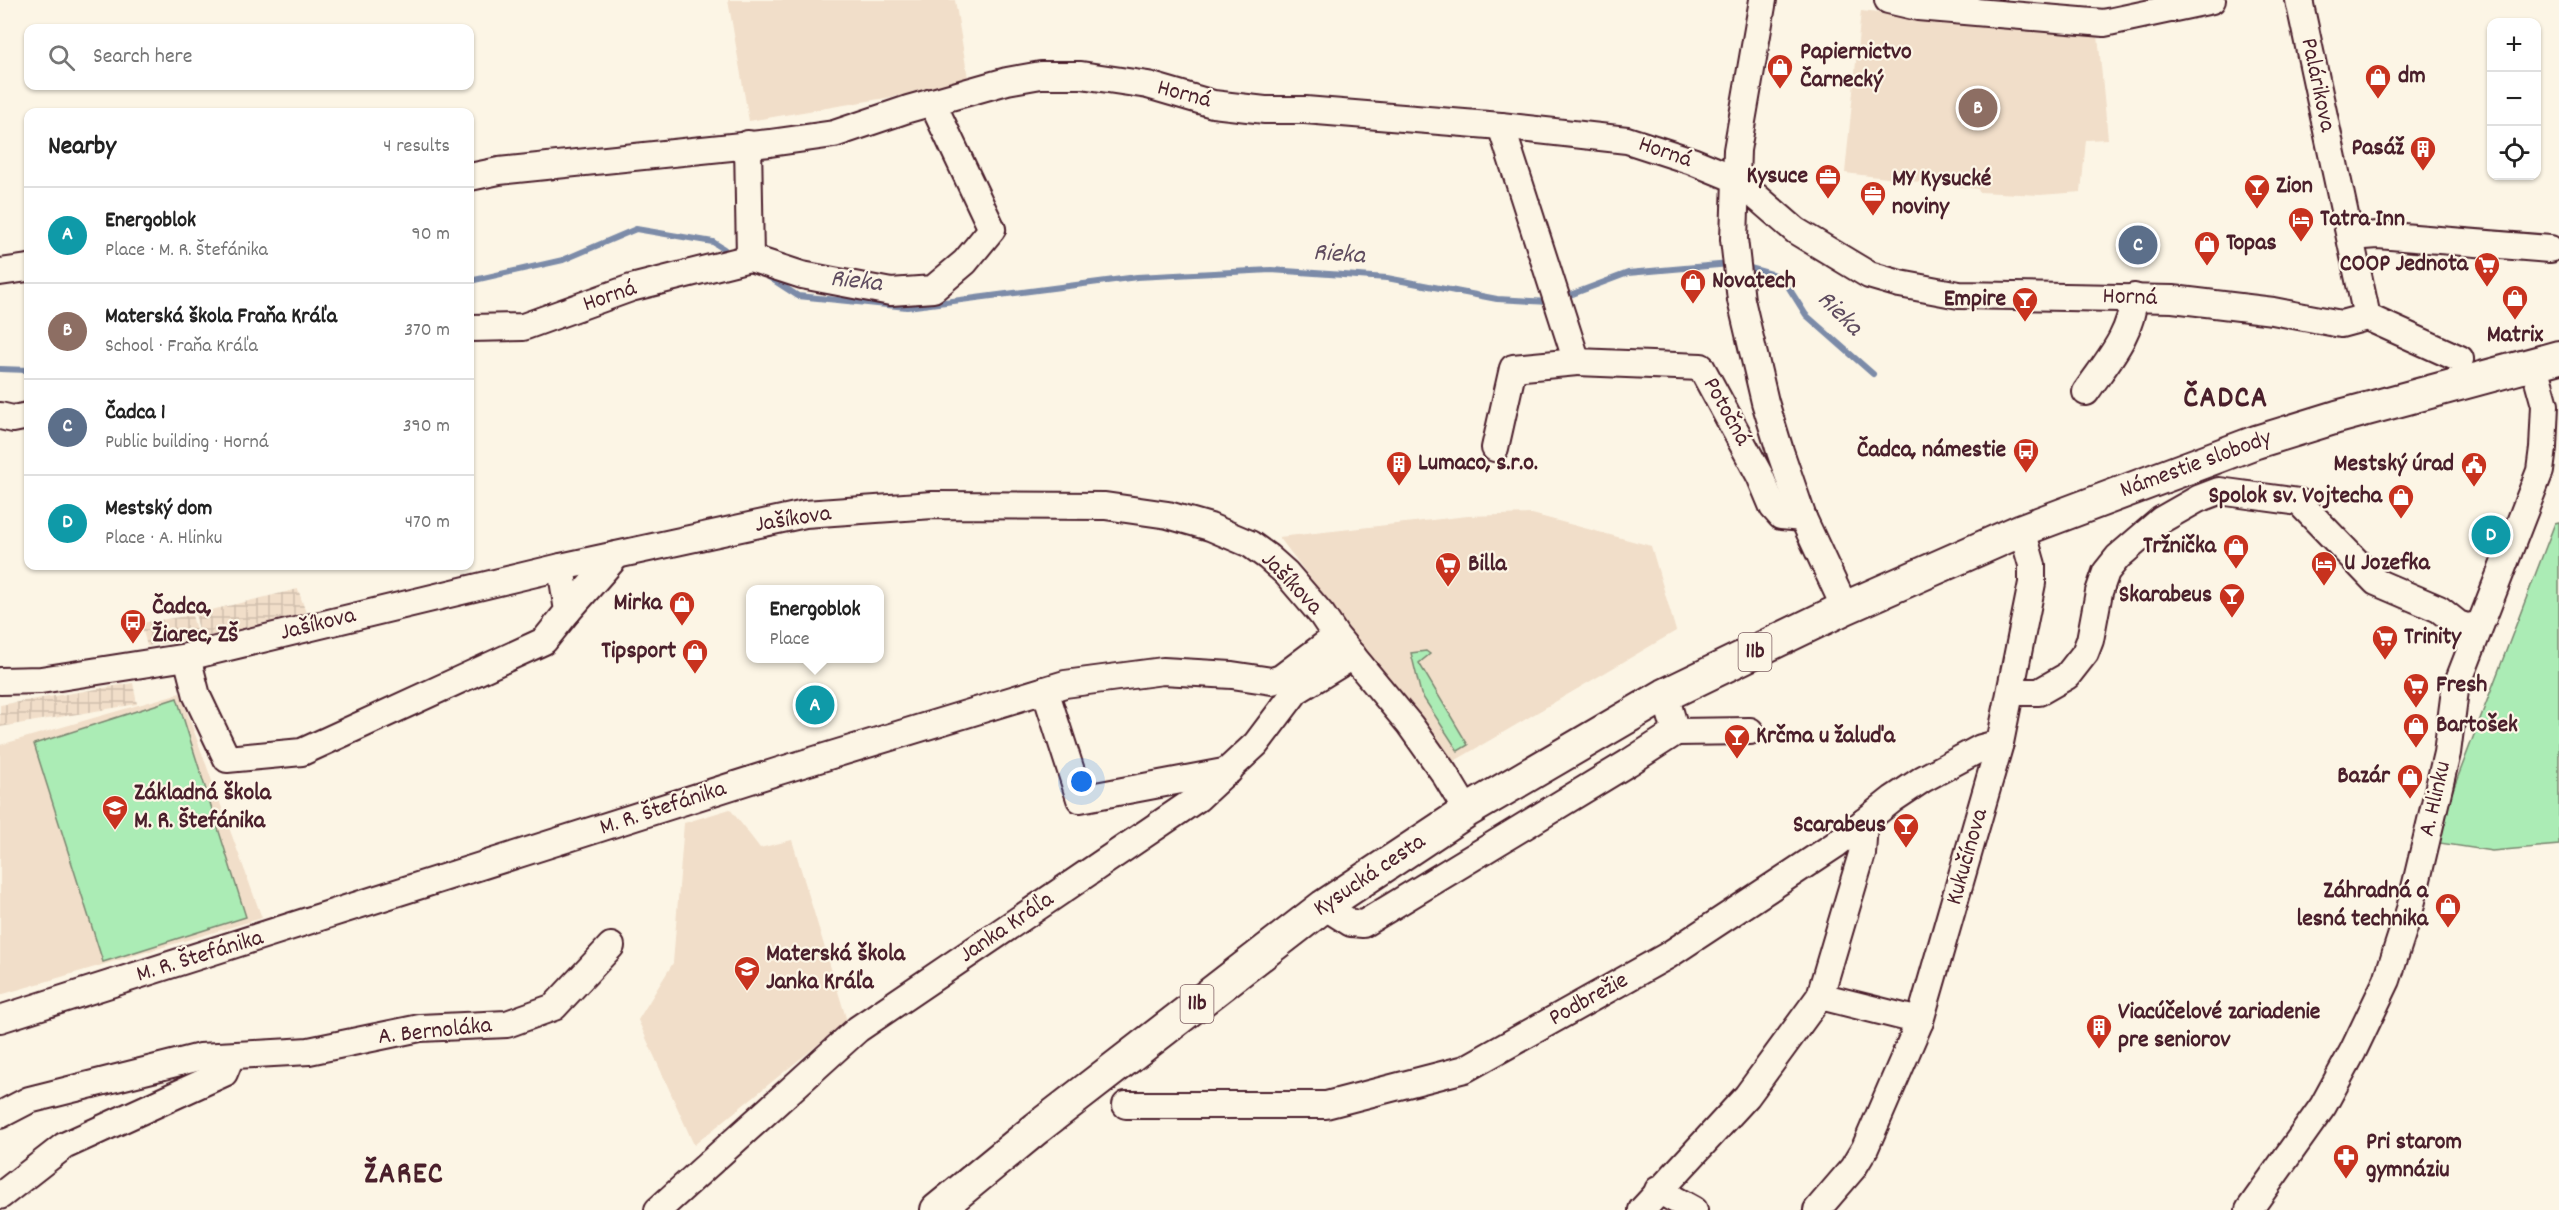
<!DOCTYPE html>
<html lang="en">
<head>
<meta charset="utf-8">
<style>
  :root { --surface:#fff; --page:#f2f2f2; --text:#222; --muted:#767676; --line:#e0e0e0; --accent:#0b8043 }
  body { margin:0; font-family:Dekko,sans-serif; background:var(--page); color:var(--text) }
  .controls { position:absolute; right:18px; top:18px; display:grid; overflow:hidden; border-radius:12px; box-shadow:0 2px 4px #0004 }
  .controls button { width:54px; height:54px; display:grid; place-items:center; padding:0; border:0; border-bottom:2px solid var(--line); background:var(--surface); color:var(--text); font:30px sans-serif }
  .you { position:absolute; left:1082px; top:782px; width:21px; height:21px; margin:-15px; border:4px solid #fff; border-radius:50%; background:#1a73e8; box-shadow:0 0 0 9px #1a73e833 }
  .badge { display:grid; place-items:center; width:39px; height:39px; border-radius:50%; background:var(--accent); color:#fff; font-size:20px; font-weight:700 }
  .pin { position:absolute; translate:-50% -50%; border:3px solid #fff; box-shadow:0 2px 6px #0006 }
  .popup { position:absolute; left:746px; top:585px; width:138px; height:78px; box-sizing:border-box; display:grid; place-content:center; border-radius:12px; background:var(--surface); filter:drop-shadow(0 2px 4px #0005); font-size:20px; white-space:nowrap; color:var(--muted) }
  .popup b { font-size:22px; color:var(--text) }
  .popup::after { content:''; position:absolute; left:50%; top:100%; margin-left:-12px; border:12px solid transparent; border-top-color:var(--surface) }
  .list { margin:0; padding:0; list-style:none }
  h2 { display:flex; justify-content:space-between; align-items:center; height:78px; margin:0; padding:0 24px; font-size:26px }
  h2 small { font-size:20px; font-weight:400; color:var(--muted) }
  .list li { display:grid; grid-template-columns:39px 1fr auto; gap:18px; align-items:center; box-sizing:border-box; height:96px; padding:0 24px; border-top:2px solid var(--line) }
  .list b { display:block; font-size:22px; white-space:nowrap }
  .list p { margin:0; font-size:20px; white-space:nowrap; color:var(--muted) }
  .list em { font-size:20px; font-style:normal; color:var(--muted) }
  .icon { flex:none; width:33px; height:33px; fill:none; stroke:currentColor; stroke-width:2; stroke-linecap:round; stroke-linejoin:round }
  .map { position:relative; flex:none; width:2559px; height:1210px; overflow:hidden }
  .search { position:absolute; background:var(--surface); box-shadow:0 2px 4px #0004; left:24px; top:24px; width:450px; height:66px; display:flex; align-items:center; gap:15px; box-sizing:border-box; padding:0 21px; border-radius:12px; color:var(--muted); font-size:22px }
  .panel { position:absolute; background:var(--surface); box-shadow:0 2px 4px #0004; left:24px; top:108px; width:450px; height:462px; border-radius:12px }
  .map>svg:first-child { display:block }
</style>
</head>
<body>
<div class="map">
<svg width="2559" height="1210" viewBox="0 0 2559 1210">
  <defs>
    <pattern id="industrial-grid" width="8" height="8" patternUnits="userSpaceOnUse" patternTransform="scale(1.5)"><rect width="8" height="8" fill="#f1dec9"/><path d="M0 4h8M4 0v8" fill="none" stroke="#d0bead"/></pattern>
  </defs>
  <rect width="100%" height="100%" fill="#fcf5e5"/>
  <filter id="ink" filterUnits="userSpaceOnUse"><feTurbulence type="fractalNoise" baseFrequency=".0167" numOctaves="2"/><feDisplacementMap in="SourceGraphic" scale="12" xChannelSelector="R" yChannelSelector="G"/><feConvolveMatrix kernelMatrix="1 2 1 2 8 2 1 2 1" color-interpolation-filters="sRGB"/></filter>
  <g filter="url(#ink)">
    <!-- built -->
    <g fill="#f1dec9">
      <polygon points="728,0 955,0 969,84 749,121"/>
      <polygon points="1861,11 2011,28 2028,27 2028,30 2098,35 2108,139 2086,140 2081,192 2040,195 1979,192 1978,189 1845,173"/>
      <polygon points="1532,514 1651,546 1676,631 1451,763 1279,537 1468,516"/>
      <polygon points="180,693 262,918 0,995 0,745"/>
      <polygon points="730,809 760,848 792,840 847,1021 694,1145 638,1020 673,963 684,823"/>
    </g>
    <!-- industrial -->
    <g fill="url(#industrial-grid)">
      <polygon points="298,589 306,613 201,638 195,614"/>
      <polygon points="192,615 198,638 147,646 141,623"/>
      <polygon points="133,683 137,704 0,727 0,705"/>
    </g>
    <!-- green -->
    <g fill="#abecb5" stroke="#7a8670" stroke-width="1.5">
      <polygon points="2559,522 2559,845 2492,851 2433,842 2555,523"/>
      <polygon points="1426,651 1430,654 1419,663 1468,745 1458,751 1421,694 1411,653"/>
      <polygon points="177,698 246,917 103,962 34,744"/>
    </g>
    <g fill="none" stroke-linecap="round" stroke-linejoin="round">
      <!-- stream -->
      <g stroke="#7c8ba8" stroke-width="6">
        <polyline points="1743,266 1782,277 1806,315 1873,374"/>
        <polyline points="764,274 798,296 907,307 1137,277 1271,270 1387,278 1497,299 1550,302"/>
        <polyline points="470,281 563,260 636,229 713,242 724,249"/>
        <polyline points="1562,298 1628,273 1730,264"/>
        <polyline points="0,369 28,370"/>
      </g>
      <!-- minor casing -->
      <g stroke="#4a1f2b" stroke-width="30">
        <g id="minor">
          <polyline points="1763,0 1737,150 1734,239 1741,300 1765,402 1780,451 1803,518 1845,608"/>
          <polyline points="1888,0 1918,7 2104,23 2212,0"/>
          <polyline points="2299,0 2367,317"/>
          <polyline points="1501,126 1577,362 1701,367 1760,476 1773,507 1781,516 1803,518"/>
          <polyline points="470,177 499,171 770,143 834,134 908,109 1007,81 1041,75 1081,75 1148,85 1213,104 1265,110 1305,110 1501,126 1627,140 1692,161 1736,179 1796,231 1869,275 1900,284 1959,295 2173,299 2273,311 2341,324 2367,317"/>
          <polyline points="2351,237 2378,235 2550,249"/>
          <polyline points="750,258 802,275 891,292 933,289 965,262 992,229 932,102"/>
          <polyline points="0,272 28,268"/>
          <polyline points="2367,317 2460,359"/>
          <polyline points="470,328 523,327 631,288 750,258 748,144"/>
          <path d="M2086,392C2107,361 2131,336 2134,297"/>
          <polyline points="0,416 13,419 28,416"/>
          <polyline points="1495,448 1513,368 1577,362"/>
          <polyline points="568,611 617,555"/>
          <polyline points="187,657 197,696 227,759 302,752 544,641 568,611 561,567"/>
          <polyline points="0,681 41,680 187,657 561,567 805,514 933,505 1105,506 1168,515 1210,527 1250,544 1268,557 1286,573 1322,615 1336,636 1410,725 1444,773 1467,811"/>
          <polyline points="1045,690 1080,799 1229,771"/>
          <polyline points="2012,692 2039,692 2067,676 2085,653 2090,640 2099,592 2106,572 2118,557 2161,520 2198,499 2219,491 2299,502 2376,582 2439,609 2458,624 2467,627 2478,625"/>
          <polyline points="1676,732 1750,731"/>
          <polyline points="1324,906 1351,923 1363,924 1628,763 1676,732 1665,695"/>
          <polyline points="1820,996 1920,1021"/>
          <polyline points="0,1019 779,771 1065,684 1163,671 1232,675 1272,681 1281,678 1326,644"/>
          <polyline points="1126,1105 1326,1105 1465,1069 1667,956 1835,845 1893,799 1923,779 1981,748 2000,743"/>
          <polyline points="0,1115 29,1100 200,1057 309,1051 420,1028 507,1024 554,1007 611,946"/>
          <polyline points="1658,1190 1694,1210"/>
          <polyline points="0,1196 64,1146 224,1073 231,1056"/>
          <polyline points="658,1210 858,1029 1198,798 1256,744 1296,691 1353,656"/>
          <polyline points="1642,1210 1747,1096 1820,996 1862,854 1864,822"/>
          <polyline points="1817,1210 1853,1168 1865,1148 1920,1021 2000,743 2032,583 2032,565 2022,530"/>
          <polyline points="2249,1210 2323,1106 2353,1051 2387,980 2410,909 2447,753 2455,690 2540,471 2543,448 2545,405 2533,362"/>
        </g>
      </g>
      <!-- major casing -->
      <g stroke="#4a1f2b" stroke-width="36">
        <polyline id="major" points="937,1210 1037,1128 1324,906 1467,811 1665,695 1845,608 2022,530 2256,442 2337,417 2559,357"/>
      </g>
      <!-- minor -->
      <use href="#minor" stroke="#fcf5e5" stroke-width="26"/>
      <!-- major -->
      <use href="#major" stroke="#fcf5e5" stroke-width="32"/>
    </g>
  </g>
  <!-- icons -->
  <defs>
    <g id="shop-pin" transform="scale(1.35)"><path d="M0 17L-7.5 6A9.5 9.5 0 1 1 7.5 6Z" fill="#c8321e" stroke="#fcf5e5"/><path d="M-5-2.5h2.3a2.7 3.5 0 0 1 5.4 0H5L5.5 6h-11ZM-1.5-2.5h3a1.5 2.3 0 0 0-3 0Z" fill="#fff"/></g>
    <g id="building-pin" transform="scale(1.35)"><path d="M0 17L-7.5 6A9.5 9.5 0 1 1 7.5 6Z" fill="#c8321e" stroke="#fcf5e5"/><path d="M-4-6H4V6H1V3H-1V6H-4ZM-2.5-4.3h1.7v1.8h-1.7ZM.8-4.3h1.7v1.8H.8ZM-2.5-1h1.7V.8h-1.7ZM.8-1h1.7V.8H.8Z" fill="#fff"/></g>
    <g id="office-pin" transform="scale(1.35)"><path d="M0 17L-7.5 6A9.5 9.5 0 1 1 7.5 6Z" fill="#c8321e" stroke="#fcf5e5"/><path d="M-6-3h4V-5.5h4V-3h4V5H-6ZM-1-4.5V-3h2v-1.5ZM-6 0V1H6V0Z" fill="#fff"/></g>
    <g id="bar-pin" transform="scale(1.35)"><path d="M0 17L-7.5 6A9.5 9.5 0 1 1 7.5 6Z" fill="#c8321e" stroke="#fcf5e5"/><path d="M-6-5H6L.8 .8V4.5H3.5V6h-7V4.5H-.8V.8Z" fill="#fff"/></g>
    <g id="hotel-pin" transform="scale(1.35)"><path d="M0 17L-7.5 6A9.5 9.5 0 1 1 7.5 6Z" fill="#c8321e" stroke="#fcf5e5"/><path d="M-6-4.5h1.5V1H6V5H4.5V3h-9V5H-6ZM-4 0a1.8 1.8 0 1 1 3.6 0ZM.5 0V-2.5h3Q6-2.5 6 0Z" fill="#fff"/></g>
    <g id="supermarket-pin" transform="scale(1.35)"><path d="M0 17L-7.5 6A9.5 9.5 0 1 1 7.5 6Z" fill="#c8321e" stroke="#fcf5e5"/><path d="M-6-5.5h2.5l.6 2H6L4.5 2H-2.5L-4.4-4H-6ZM-1.5 3.2a1.3 1.3 0 1 0 .1 0ZM3 3.2a1.3 1.3 0 1 0 .1 0Z" fill="#fff"/></g>
    <g id="bus-pin" transform="scale(1.35)"><path d="M0 17L-7.5 6A9.5 9.5 0 1 1 7.5 6Z" fill="#c8321e" stroke="#fcf5e5"/><path d="M-5-6H5V4H4V6H2V4H-2V6H-4V4H-5ZM-3.5-4V0h7V-4ZM-3.5 1.2v1.5H-2V1.2ZM2 1.2v1.5H3.5V1.2Z" fill="#fff"/></g>
    <g id="civic-pin" transform="scale(1.35)"><path d="M0 17L-7.5 6A9.5 9.5 0 1 1 7.5 6Z" fill="#c8321e" stroke="#fcf5e5"/><path d="M-.6-6.5H3V-4.5H.6V-3L4-1V1h2V6H-6V1h2V-1L-.6-3ZM-1.2 2.5V6h2.4V2.5Z" fill="#fff"/></g>
    <g id="school-pin" transform="scale(1.35)"><path d="M0 17L-7.5 6A9.5 9.5 0 1 1 7.5 6Z" fill="#c8321e" stroke="#fcf5e5"/><path d="M0-5L7-2L0 1L-7-2ZM-4 1L0 2.5L4 1V4Q0 6-4 4Z" fill="#fff"/></g>
    <g id="pharmacy-pin" transform="scale(1.35)"><path d="M0 17L-7.5 6A9.5 9.5 0 1 1 7.5 6Z" fill="#c8321e" stroke="#fcf5e5"/><path d="M-2-6h4v4h4v4h-4v4h-4v-4h-4v-4h4Z" fill="#fff"/></g>
  </defs>
  <g fill-rule="evenodd">
    <use href="#shop-pin" x="1780" y="67"/>
    <use href="#shop-pin" x="2378" y="77"/>
    <use href="#building-pin" x="2423" y="149"/>
    <use href="#office-pin" x="1828" y="177"/>
    <use href="#bar-pin" x="2257" y="187"/>
    <use href="#office-pin" x="1873" y="194"/>
    <use href="#hotel-pin" x="2301" y="220"/>
    <use href="#shop-pin" x="2207" y="244"/>
    <use href="#supermarket-pin" x="2487" y="265"/>
    <use href="#shop-pin" x="1693" y="282"/>
    <use href="#shop-pin" x="2515" y="298"/>
    <use href="#bar-pin" x="2025" y="300"/>
    <use href="#bus-pin" x="2026" y="451"/>
    <use href="#building-pin" x="1399" y="464"/>
    <use href="#civic-pin" x="2474" y="465"/>
    <use href="#shop-pin" x="2401" y="497"/>
    <use href="#shop-pin" x="2236" y="547"/>
    <use href="#hotel-pin" x="2324" y="564"/>
    <use href="#supermarket-pin" x="1448" y="565"/>
    <use href="#bar-pin" x="2232" y="596"/>
    <use href="#shop-pin" x="682" y="604"/>
    <use href="#bus-pin" x="133" y="622"/>
    <use href="#supermarket-pin" x="2385" y="638"/>
    <use href="#shop-pin" x="695" y="652"/>
    <use href="#supermarket-pin" x="2416" y="686"/>
    <use href="#shop-pin" x="2416" y="726"/>
    <use href="#bar-pin" x="1737" y="737"/>
    <use href="#shop-pin" x="2410" y="777"/>
    <use href="#school-pin" x="115" y="808"/>
    <use href="#bar-pin" x="1906" y="826"/>
    <use href="#shop-pin" x="2448" y="906"/>
    <use href="#school-pin" x="747" y="969"/>
    <use href="#building-pin" x="2099" y="1027"/>
    <use href="#pharmacy-pin" x="2346" y="1157"/>
  </g>
  <g text-anchor="middle" dominant-baseline="central" stroke-width="4.5" stroke-linejoin="round" paint-order="stroke">
    <!-- shield labels -->
    <g fill="#fcf5e5" stroke="#7f5f63" stroke-width="1.5">
      <rect x="1738.5" y="633" width="33" height="38" rx="4.5"/>
      <rect x="1180.5" y="985" width="33" height="38" rx="4.5"/>
    </g>
    <g font-size="22" font-weight="bold" fill="#4a1f2b">
      <text x="1755" y="652">11b</text>
      <text x="1197" y="1004">11b</text>
    </g>
    <!-- poi labels -->
    <g font-size="24" font-weight="bold" fill="#4a1f2b" stroke="#fcf5e5" text-anchor="start">
      <text x="1800" y="53">Papiernictvo<tspan x="1800" dy="28">Čarnecký</tspan></text>
      <text x="2398" y="77">dm</text>
      <text x="2404" y="149" text-anchor="end">Pasáž</text>
      <text x="1808" y="177" text-anchor="end">Kysuce</text>
      <text x="1892" y="180">MY Kysucké<tspan x="1892" dy="28">noviny</tspan></text>
      <text x="2276" y="187">Zion</text>
      <text x="2320" y="220">Tatra Inn</text>
      <text x="2226" y="244">Topas</text>
      <text x="2468" y="265" text-anchor="end">COOP Jednota</text>
      <text x="1712" y="282">Novatech</text>
      <text x="2006" y="300" text-anchor="end">Empire</text>
      <text x="2515" y="336" text-anchor="middle">Matrix</text>
      <text x="2006" y="451" text-anchor="end">Čadca, námestie</text>
      <text x="1418" y="464">Lumaco, s.r.o.</text>
      <text x="2454" y="465" text-anchor="end">Mestský úrad</text>
      <text x="2382" y="497" text-anchor="end">Spolok sv. Vojtecha</text>
      <text x="2216" y="547" text-anchor="end">Tržnička</text>
      <text x="2344" y="564">U Jozefka</text>
      <text x="1468" y="565">Billa</text>
      <text x="2212" y="596" text-anchor="end">Skarabeus</text>
      <text x="662" y="604" text-anchor="end">Mirka</text>
      <text x="152" y="608">Čadca,<tspan x="152" dy="28">Žiarec, ZŠ</tspan></text>
      <text x="2404" y="638">Trinity</text>
      <text x="676" y="652" text-anchor="end">Tipsport</text>
      <text x="2436" y="686">Fresh</text>
      <text x="2436" y="726">Bartošek</text>
      <text x="1756" y="737">Krčma u žaluďa</text>
      <text x="2390" y="777" text-anchor="end">Bazár</text>
      <text x="134" y="794">Základná škola<tspan x="134" dy="28">M. R. Štefánika</tspan></text>
      <text x="1886" y="826" text-anchor="end">Scarabeus</text>
      <text x="2428" y="892" text-anchor="end">Záhradná a<tspan x="2428" dy="28">lesná technika</tspan></text>
      <text x="766" y="955">Materská škola<tspan x="766" dy="28">Janka Kráľa</tspan></text>
      <text x="2118" y="1013">Viacúčelové zariadenie<tspan x="2118" dy="28">pre seniorov</tspan></text>
      <text x="2366" y="1143">Pri starom<tspan x="2366" dy="28">gymnáziu</tspan></text>
    </g>
    <!-- street labels -->
    <g font-size="24" fill="#4a1f2b" stroke="#fcf5e5">
      <text transform="translate(2317 85) rotate(78)">Palárikova</text>
      <text transform="translate(1184 95) rotate(15)">Horná</text>
      <text transform="translate(1665 153) rotate(19)">Horná</text>
      <text transform="translate(610 297) rotate(-19)">Horná</text>
      <text transform="translate(2130 298) rotate(2)">Horná</text>
      <text transform="translate(1726 412) rotate(61)">Potočná</text>
      <text transform="translate(2196 465) rotate(-20)">Námestie slobody</text>
      <text transform="translate(793 520) rotate(-9)">Jašíkova</text>
      <text transform="translate(1291 584) rotate(46)">Jašíkova</text>
      <text transform="translate(318 625) rotate(-14)">Jašíkova</text>
      <text transform="translate(2436 799) rotate(-77)">A. Hlinku</text>
      <text transform="translate(663 809) rotate(-18)">M. R. Štefánika</text>
      <text transform="translate(1968 857) rotate(-74)">Kukučínova</text>
      <text transform="translate(1370 876) rotate(-34)">Kysucká cesta</text>
      <text transform="translate(1007 928) rotate(-34)">Janka Kráľa</text>
      <text transform="translate(200 957) rotate(-17)">M. R. Štefánika</text>
      <text transform="translate(1589 1000) rotate(-29)">Podbrežie</text>
      <text transform="translate(435 1032) rotate(-6)">A. Bernoláka</text>
    </g>
    <!-- water labels -->
    <g font-size="26" font-style="italic" fill="#5f4c5f" stroke="#fcf5e5">
      <text transform="translate(1339 255) rotate(4)">Rieka</text>
      <text transform="translate(856 282) rotate(6)">Rieka</text>
      <text transform="translate(1839 314) rotate(45)">Rieka</text>
    </g>
    <!-- district labels -->
    <g font-size="30" font-weight="bold" letter-spacing="1.5" fill="#4a1f2b" stroke="#fcf5e5">
      <text x="2226" y="400">ČADCA</text>
      <text x="404" y="1176">ŽAREC</text>
    </g>
  </g>
</svg>
<div class="controls">
<button>+</button>
<button>−</button>
<button><svg class="icon" aria-label="locate" viewBox="0 0 24 24"><circle cx="12" cy="12" r="6"/><path d="M12 2v4M12 18v4M2 12h4M18 12h4"/></svg></button>
</div>
<div class="you"></div>
<div class="pin badge" style="left:815px;top:705px;background:#0f9aa8">A</div>
<div class="popup"><b>Energoblok</b>Place</div>
<div class="pin badge" style="left:1978px;top:108px;background:#8d6e63">B</div>
<div class="pin badge" style="left:2138px;top:245px;background:#5c6f8a">C</div>
<div class="pin badge" style="left:2491px;top:535px;background:#0f9aa8">D</div>
<div class="search"><svg class="icon" aria-label="search" viewBox="0 0 24 24"><circle cx="10" cy="10" r="6"/><path d="M15 15l6 6"/></svg>Search here</div>
<section class="panel">
<h2>Nearby<small>4 results</small></h2>
<ul class="list">
<li><span class="badge" style="background:#0f9aa8">A</span><div><b>Energoblok</b><p>Place · M. R. Štefánika</p></div><em>90 m</em></li>
<li><span class="badge" style="background:#8d6e63">B</span><div><b>Materská škola Fraňa Kráľa</b><p>School · Fraňa Kráľa</p></div><em>370 m</em></li>
<li><span class="badge" style="background:#5c6f8a">C</span><div><b>Čadca 1</b><p>Public building · Horná</p></div><em>390 m</em></li>
<li><span class="badge" style="background:#0f9aa8">D</span><div><b>Mestský dom</b><p>Place · A. Hlinku</p></div><em>470 m</em></li>
</ul>
</section>
</div>
</body>
</html>
